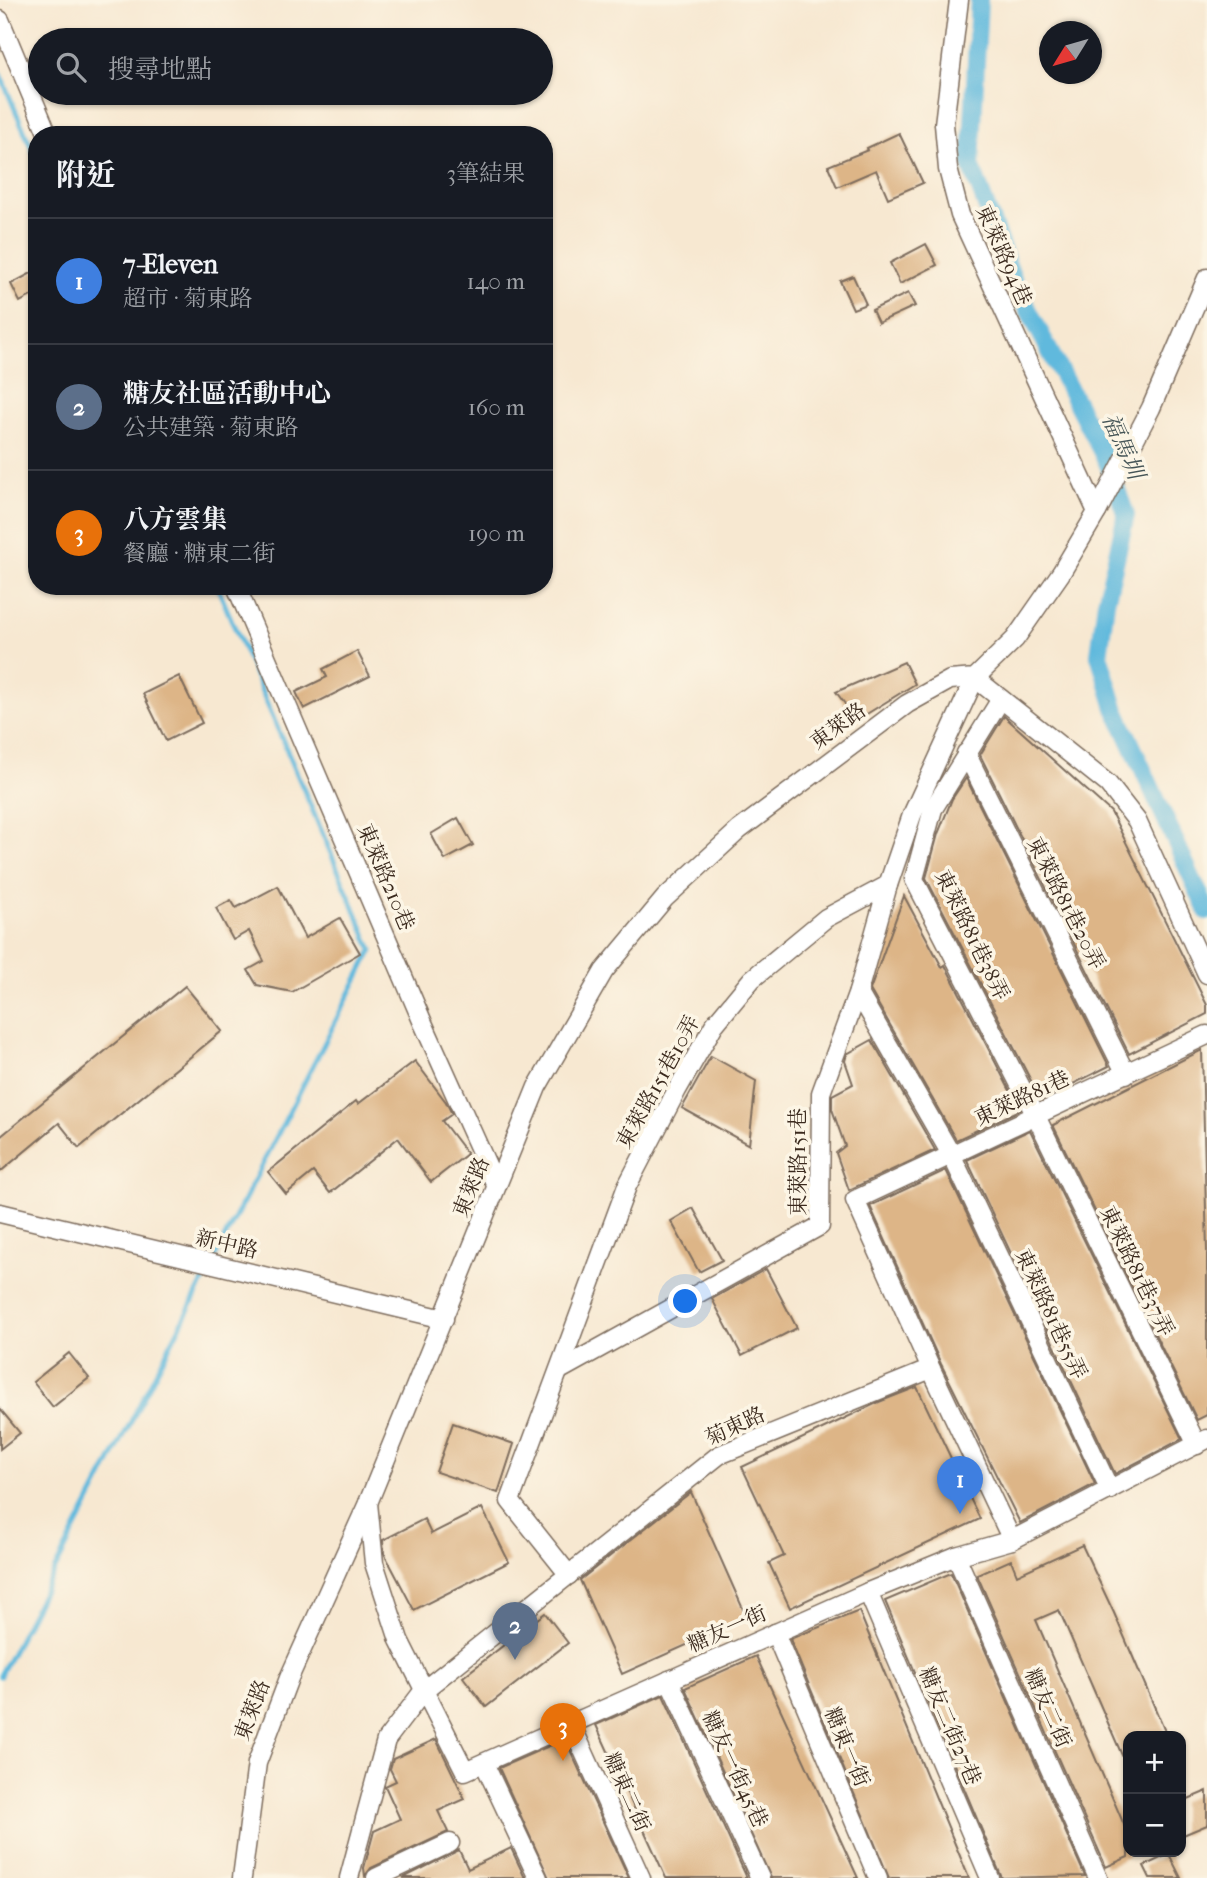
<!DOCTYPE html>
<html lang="zh-TW">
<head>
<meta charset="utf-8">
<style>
  :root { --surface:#171b24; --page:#20242c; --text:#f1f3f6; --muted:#9ea1a6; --line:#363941; --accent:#c8321e }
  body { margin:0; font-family:"IM FELL French Canon","Noto Serif TC",serif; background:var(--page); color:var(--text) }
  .controls { position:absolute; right:21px; bottom:21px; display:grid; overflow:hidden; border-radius:14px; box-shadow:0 2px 5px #0004 }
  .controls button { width:63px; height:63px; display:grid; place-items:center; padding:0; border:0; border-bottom:2px solid var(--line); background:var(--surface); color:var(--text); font:35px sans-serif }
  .compass { position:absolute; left:1039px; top:21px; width:63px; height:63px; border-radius:50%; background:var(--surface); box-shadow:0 2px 5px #0004; rotate:233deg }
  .you { position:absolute; left:686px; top:1302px; width:24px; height:24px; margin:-18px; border:5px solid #fff; border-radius:50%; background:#1a73e8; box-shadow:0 0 0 10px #1a73e833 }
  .badge { display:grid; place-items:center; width:46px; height:46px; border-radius:50%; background:var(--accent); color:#fff; font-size:23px; font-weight:700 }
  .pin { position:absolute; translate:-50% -58px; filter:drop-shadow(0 2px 4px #0008) }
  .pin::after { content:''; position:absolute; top:37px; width:24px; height:21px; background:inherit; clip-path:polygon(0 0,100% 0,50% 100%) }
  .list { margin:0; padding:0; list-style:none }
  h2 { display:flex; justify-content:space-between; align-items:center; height:91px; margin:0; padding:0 28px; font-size:30px }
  h2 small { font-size:23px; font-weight:400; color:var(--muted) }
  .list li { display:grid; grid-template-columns:46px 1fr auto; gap:21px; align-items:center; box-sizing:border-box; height:126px; padding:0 28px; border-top:2px solid var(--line) }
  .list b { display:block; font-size:26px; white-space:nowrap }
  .list p { margin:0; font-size:23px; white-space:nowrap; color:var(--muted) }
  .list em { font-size:23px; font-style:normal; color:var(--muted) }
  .icon { flex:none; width:38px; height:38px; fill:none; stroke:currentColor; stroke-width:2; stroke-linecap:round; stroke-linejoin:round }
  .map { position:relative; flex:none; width:1207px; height:1878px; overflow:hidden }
  .search { position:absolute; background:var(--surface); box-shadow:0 2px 5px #0004; left:28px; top:28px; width:525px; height:77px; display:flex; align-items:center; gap:18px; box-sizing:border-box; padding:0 24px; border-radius:38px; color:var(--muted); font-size:26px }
  .panel { position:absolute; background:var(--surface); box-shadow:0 2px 5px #0004; left:28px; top:126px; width:525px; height:469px; border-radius:28px }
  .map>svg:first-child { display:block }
</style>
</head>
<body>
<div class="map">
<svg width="1207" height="1878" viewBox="0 0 1207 1878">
  <rect width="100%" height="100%" fill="#fcf5e5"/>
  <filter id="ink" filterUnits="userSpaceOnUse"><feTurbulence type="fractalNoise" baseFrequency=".0143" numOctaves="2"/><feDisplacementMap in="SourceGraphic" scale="14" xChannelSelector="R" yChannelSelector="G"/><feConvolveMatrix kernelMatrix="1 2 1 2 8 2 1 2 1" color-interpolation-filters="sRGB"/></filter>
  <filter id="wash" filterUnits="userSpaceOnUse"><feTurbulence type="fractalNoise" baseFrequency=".00686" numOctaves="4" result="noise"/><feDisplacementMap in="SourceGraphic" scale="28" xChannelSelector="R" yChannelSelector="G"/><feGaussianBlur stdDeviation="1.57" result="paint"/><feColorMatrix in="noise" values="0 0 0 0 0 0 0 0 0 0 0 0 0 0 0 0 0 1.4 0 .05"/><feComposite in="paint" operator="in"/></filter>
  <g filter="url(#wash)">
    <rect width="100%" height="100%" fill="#f7e8d1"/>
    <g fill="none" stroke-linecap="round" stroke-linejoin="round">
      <!-- stream -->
      <g stroke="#60b9dd" stroke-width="5">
        <polyline points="0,74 37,161"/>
        <polyline points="214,1259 372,950 217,586"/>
        <polyline points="0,1676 210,1268"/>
      </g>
      <!-- canal -->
      <polyline stroke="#60b9dd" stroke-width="18" points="979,0 971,165 1015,284 1107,462 1126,515 1106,602 1099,655 1115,708 1207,911"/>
    </g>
    <g id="blocks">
      <!-- building -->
      <g fill="#ddb587">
        <polygon points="899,133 923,183 888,198 876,170 837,187 828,166 868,150 867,148"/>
        <polygon points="926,244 937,265 900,284 890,263"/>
        <polygon points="37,270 37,293 20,302 11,284"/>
        <polygon points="853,276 866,304 853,309 840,281"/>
        <polygon points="908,293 915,306 878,323 872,310"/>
        <polygon points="357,651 370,676 304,709 296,692 327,677 323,669"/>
        <polygon points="904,662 915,684 857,720 836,692"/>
        <polygon points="179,676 202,723 166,741 143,694"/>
        <polygon points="1004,716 1111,812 1207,1005 1207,1014 1129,1054 980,755"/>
        <polygon points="966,778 1109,1066 1041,1100 926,878 938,834 952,799"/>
        <polygon points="458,818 473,845 445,860 431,834"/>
        <polygon points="278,886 305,938 340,918 360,953 292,992 257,985 248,970 264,961 249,931 233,940 216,908 231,900 236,908"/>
        <polygon points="904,896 942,967 945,965 1020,1110 956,1140 870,990"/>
        <polygon points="185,986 222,1031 79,1148 59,1123 0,1172 0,1137"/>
        <polygon points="872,1040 935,1150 849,1190 836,1153 845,1146 832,1109 832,1095 853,1084 845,1061 847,1054"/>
        <polygon points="1202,1050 1207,1251 1207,1415 1197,1420 1053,1125"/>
        <polygon points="711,1056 756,1081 749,1145 682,1108"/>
        <polygon points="415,1061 446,1102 452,1114 442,1121 467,1154 431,1182 398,1138 330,1193 313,1172 286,1194 268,1172 356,1101 358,1104"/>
        <polygon points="1030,1130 1182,1439 1115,1474 967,1160"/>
        <polygon points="946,1170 1095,1484 1020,1523 941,1364 870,1206"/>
        <polygon points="693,1208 722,1260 699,1272 671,1221"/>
        <polygon points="766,1269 797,1328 742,1356 712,1299"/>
        <polygon points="69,1353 89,1378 53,1407 33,1382"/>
        <polygon points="917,1387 980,1519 790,1608 769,1563 784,1556 742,1467 879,1402"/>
        <polygon points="0,1409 20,1433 0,1449"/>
        <polygon points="453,1423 514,1444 498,1493 436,1472"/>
        <polygon points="691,1492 747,1618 622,1674 580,1580"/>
        <polygon points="482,1508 509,1562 414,1610 384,1553 383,1540 424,1519 431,1534"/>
        <polygon points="1082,1545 1114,1613 1167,1736 1128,1736 1128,1769 1059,1610 1036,1620 1128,1834 1128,1857 1106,1867 977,1575 1011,1560 1017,1575"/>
        <polygon points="951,1573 1085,1876 1002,1878 885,1601"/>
        <polygon points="859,1611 969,1878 889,1878 790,1639"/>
        <polygon points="545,1613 568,1643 486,1707 463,1677"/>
        <polygon points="756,1656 858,1878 771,1878 685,1688"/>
        <polygon points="663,1695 747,1878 666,1878 596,1725"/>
        <polygon points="436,1739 465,1799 438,1811 448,1832 371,1868 365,1876 364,1868 374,1831 400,1819 385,1786 396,1781 390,1769 393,1759"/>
        <polygon points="565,1739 629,1878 549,1878 499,1768"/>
        <polygon points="1207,1791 1207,1825 1181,1836 1181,1802"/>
        <polygon points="511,1848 525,1878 403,1878 459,1850 468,1869"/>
        <polygon points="1169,1854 1181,1878 1150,1878 1144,1866"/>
      </g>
    </g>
  </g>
  <g filter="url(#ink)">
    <use href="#blocks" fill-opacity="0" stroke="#7d6c5d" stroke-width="2"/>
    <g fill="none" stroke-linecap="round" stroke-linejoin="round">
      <!-- minor casing -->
      <g stroke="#7d6c5d" stroke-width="21">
        <g id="minor">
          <polyline points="959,0 944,124 948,169 960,215 1097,512"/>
          <polyline points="0,20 48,135"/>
          <polyline points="236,586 423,1023 496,1185"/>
          <polyline points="975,678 1108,784 1137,821 1207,974"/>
          <polyline points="1001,699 933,809 914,879 1036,1116 1197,1445"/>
          <polyline points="966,753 1126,1074"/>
          <polyline points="858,992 952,1156 1110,1490"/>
          <polyline points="0,1213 444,1319"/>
          <polyline points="931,1369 855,1200 1207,1035"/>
          <polyline points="560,1370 820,1226 821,1093 858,992 888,885 912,815 975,678"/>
          <polyline points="368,1503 374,1563 399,1640 465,1771 868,1592 956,1556 1012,1540 1207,1439"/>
          <polyline points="956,1556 1098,1878"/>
          <polyline points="569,1575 510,1501 627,1186 677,1090 714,1025 752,979 826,918 888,885"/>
          <polyline points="868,1592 990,1878"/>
          <polyline points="775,1633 878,1878"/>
          <polyline points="669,1680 760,1878"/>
          <polyline points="571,1724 641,1878"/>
          <polyline points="484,1763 538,1878"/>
          <polyline points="242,1878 257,1763 289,1678 368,1503 537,1087 604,971 665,898 739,830 907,704 950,680 975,678 1015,639 1061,573 1097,512 1151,408 1207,278"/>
          <polyline points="349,1878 386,1740 424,1690 719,1455 931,1369 1012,1540"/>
          <polyline points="376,1878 450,1843"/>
        </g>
      </g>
      <!-- minor -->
      <use href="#minor" stroke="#fff" stroke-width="18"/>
    </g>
  </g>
  <g text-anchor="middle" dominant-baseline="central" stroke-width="7" stroke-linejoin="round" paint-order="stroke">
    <!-- street labels -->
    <g font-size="21" fill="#3b2a1e" stroke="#fcf5e5">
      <text transform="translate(1004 255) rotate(66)">東萊路94巷</text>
      <text transform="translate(838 726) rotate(-36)">東萊路</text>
      <text transform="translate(386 877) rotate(67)">東萊路210巷</text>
      <text transform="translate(1066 903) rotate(63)">東萊路81巷20弄</text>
      <text transform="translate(972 935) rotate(64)">東萊路81巷38弄</text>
      <text transform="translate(658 1082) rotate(-61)">東萊路151巷10弄</text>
      <text transform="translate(1022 1098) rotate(-25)">東萊路81巷</text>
      <text transform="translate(798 1162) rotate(-90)">東萊路151巷</text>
      <text transform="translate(471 1187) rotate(-68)">東萊路</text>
      <text transform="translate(227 1244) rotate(13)">新中路</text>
      <text transform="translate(1137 1271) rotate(64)">東萊路81巷37弄</text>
      <text transform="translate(1051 1314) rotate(65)">東萊路81巷55弄</text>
      <text transform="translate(735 1426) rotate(-25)">菊東路</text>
      <text transform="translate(727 1629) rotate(-24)">糖友一街</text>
      <text transform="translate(1048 1708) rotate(66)">糖友二街</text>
      <text transform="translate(252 1710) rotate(-69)">東萊路</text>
      <text transform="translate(950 1726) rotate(67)">糖友二街27巷</text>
      <text transform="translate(847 1747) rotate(67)">糖東一街</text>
      <text transform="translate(735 1769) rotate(65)">糖友一街45巷</text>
      <text transform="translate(627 1792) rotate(66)">糖東二街</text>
    </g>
    <!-- water labels -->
    <g font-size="23" font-style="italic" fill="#465557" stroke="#fcf5e5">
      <text transform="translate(1123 446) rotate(66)">福馬圳</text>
    </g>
  </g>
</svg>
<div class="controls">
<button>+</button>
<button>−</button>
</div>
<svg class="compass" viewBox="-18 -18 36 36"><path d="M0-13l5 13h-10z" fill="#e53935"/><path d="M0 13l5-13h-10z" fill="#9ea1a6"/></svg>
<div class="you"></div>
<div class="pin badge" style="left:960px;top:1514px;background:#3f7fe0">1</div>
<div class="pin badge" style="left:515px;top:1660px;background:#5c6f8a">2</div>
<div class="pin badge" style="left:563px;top:1761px;background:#e8710a">3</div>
<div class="search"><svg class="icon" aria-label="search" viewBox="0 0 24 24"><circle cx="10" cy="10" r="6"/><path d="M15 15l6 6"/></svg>搜尋地點</div>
<section class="panel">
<h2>附近<small>3筆結果</small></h2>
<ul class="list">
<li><span class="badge" style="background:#3f7fe0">1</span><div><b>7-Eleven</b><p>超市 · 菊東路</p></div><em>140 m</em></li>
<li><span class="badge" style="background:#5c6f8a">2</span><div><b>糖友社區活動中心</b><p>公共建築 · 菊東路</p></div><em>160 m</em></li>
<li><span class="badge" style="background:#e8710a">3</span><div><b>八方雲集</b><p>餐廳 · 糖東二街</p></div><em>190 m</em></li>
</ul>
</section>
</div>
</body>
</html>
